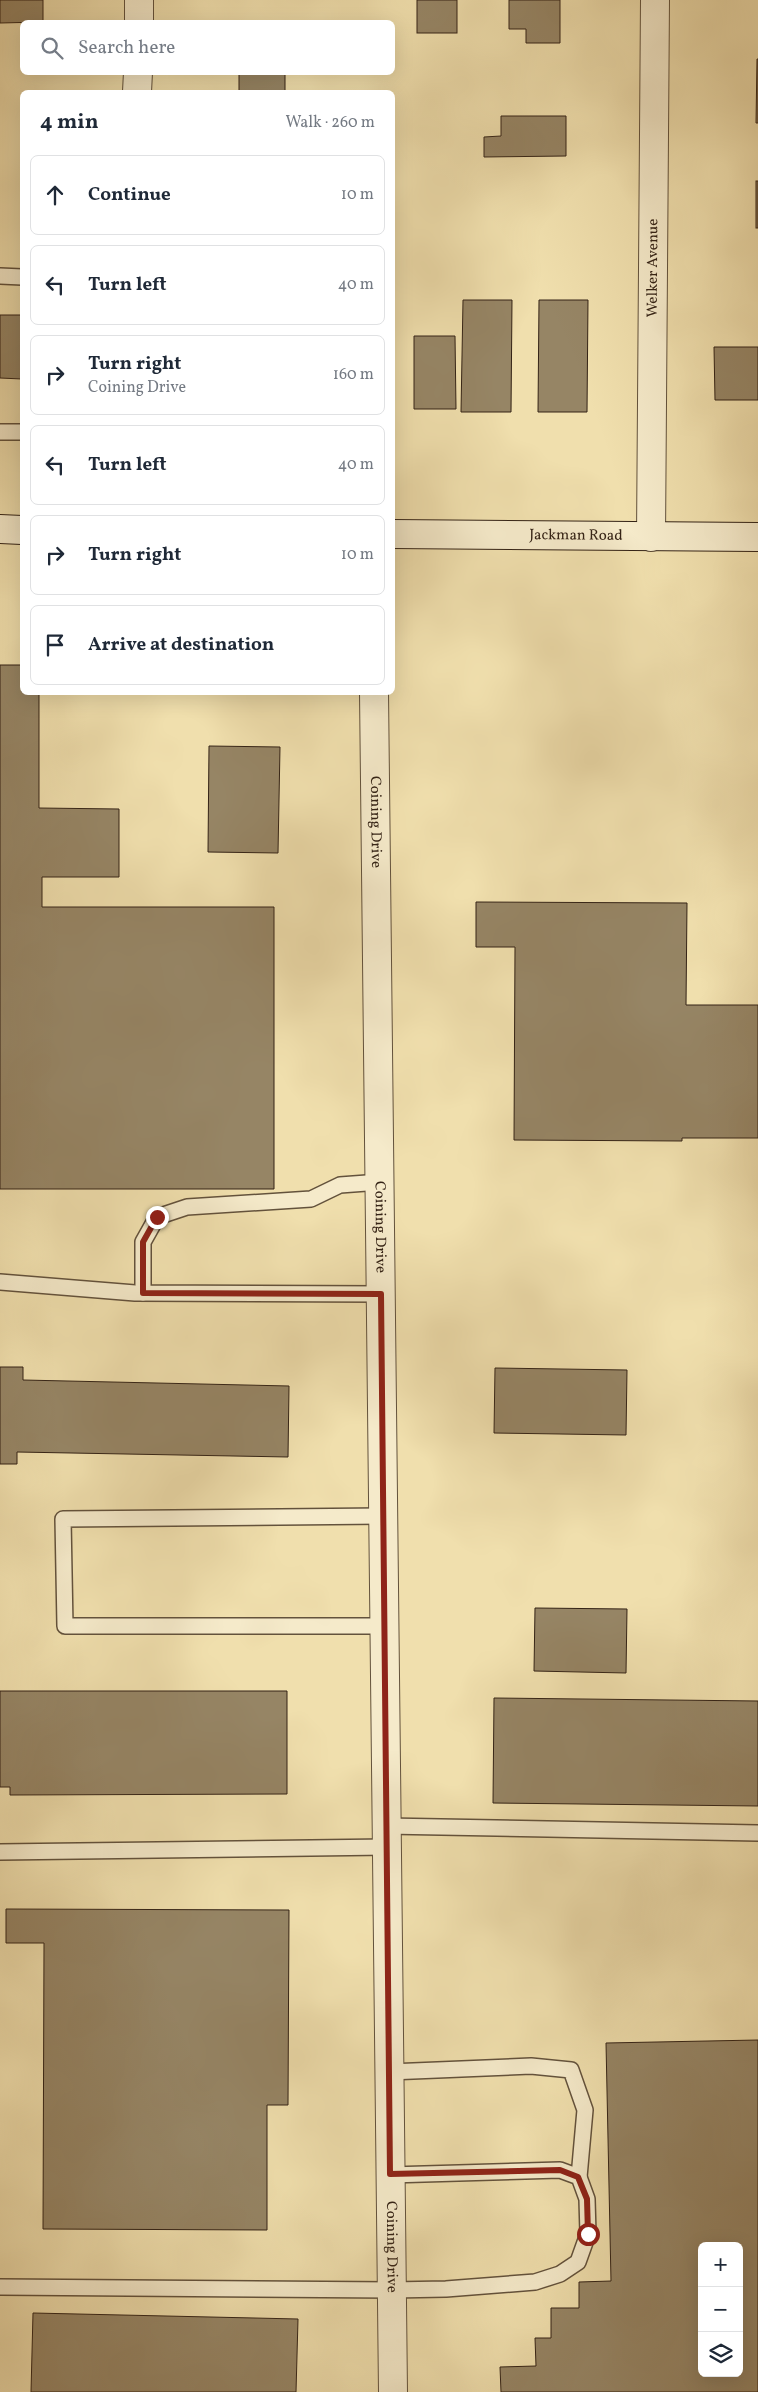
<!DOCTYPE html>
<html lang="en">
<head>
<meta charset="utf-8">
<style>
  :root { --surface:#fff; --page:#f6f6f7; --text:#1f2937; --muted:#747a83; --line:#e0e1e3 }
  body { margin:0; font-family:Vollkorn,serif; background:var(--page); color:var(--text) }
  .controls { position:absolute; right:15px; bottom:15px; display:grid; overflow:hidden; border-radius:8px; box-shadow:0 5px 20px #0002 }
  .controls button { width:45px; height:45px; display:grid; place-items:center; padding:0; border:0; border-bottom:1px solid var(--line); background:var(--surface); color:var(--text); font:25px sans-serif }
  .stop { position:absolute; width:15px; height:15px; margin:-11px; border:4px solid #8f2418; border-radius:50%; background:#fff }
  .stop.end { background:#8f2418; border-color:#fff; box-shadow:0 1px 5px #0008 }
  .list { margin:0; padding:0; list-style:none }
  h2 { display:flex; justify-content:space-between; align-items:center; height:65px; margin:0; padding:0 20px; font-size:21px }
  h2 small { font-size:16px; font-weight:400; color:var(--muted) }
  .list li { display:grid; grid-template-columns:32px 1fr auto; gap:15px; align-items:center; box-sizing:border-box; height:80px; margin:0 10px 10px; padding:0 10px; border:1px solid var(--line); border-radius:8px }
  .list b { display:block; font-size:19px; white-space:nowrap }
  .list p { margin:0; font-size:16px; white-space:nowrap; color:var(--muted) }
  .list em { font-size:16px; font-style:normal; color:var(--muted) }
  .icon { flex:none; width:28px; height:28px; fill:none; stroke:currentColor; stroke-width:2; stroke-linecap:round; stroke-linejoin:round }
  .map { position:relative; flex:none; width:758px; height:2392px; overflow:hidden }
  .search { position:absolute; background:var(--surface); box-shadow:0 5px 20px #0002; left:20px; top:20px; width:375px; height:55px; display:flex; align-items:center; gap:12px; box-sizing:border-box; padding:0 18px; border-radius:8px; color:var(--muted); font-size:19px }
  .panel { position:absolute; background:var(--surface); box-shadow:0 5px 20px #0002; left:20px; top:90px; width:375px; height:605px; border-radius:8px }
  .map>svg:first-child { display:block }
</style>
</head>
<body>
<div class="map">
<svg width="758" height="2392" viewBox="0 0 758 2392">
  <rect width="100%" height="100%" fill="#f0dfad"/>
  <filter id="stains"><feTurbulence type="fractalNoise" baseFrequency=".004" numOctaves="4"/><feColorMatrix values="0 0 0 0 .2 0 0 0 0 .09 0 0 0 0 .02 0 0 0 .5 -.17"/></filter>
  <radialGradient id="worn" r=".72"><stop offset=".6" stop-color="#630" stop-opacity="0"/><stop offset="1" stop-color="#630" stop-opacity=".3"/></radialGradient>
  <!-- building -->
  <g fill="#968565" stroke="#342316" fill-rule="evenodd">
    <polygon points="0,0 43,0 43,22 0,23"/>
    <rect x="417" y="0" width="40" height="33"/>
    <polygon points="509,0 560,0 560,43 526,43 526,29 509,29"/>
    <polygon points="757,59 758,59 758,123 756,123"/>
    <rect x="239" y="72" width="46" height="20"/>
    <polygon points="501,116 566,116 566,156 484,157 484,137 501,136"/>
    <rect x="756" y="181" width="2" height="47"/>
    <polygon points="463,300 512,300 511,412 461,412"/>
    <polygon points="539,300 588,300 587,412 538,412"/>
    <polygon points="0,315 22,315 22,379 0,378"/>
    <polygon points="414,336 455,336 456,409 414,409"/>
    <polygon points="714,347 758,347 758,400 715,400"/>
    <polygon points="0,665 22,665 22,692 39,692 39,808 119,809 119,877 42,877 42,907 274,907 274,1189 0,1189"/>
    <polygon points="209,746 280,747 278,853 208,852"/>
    <polygon points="476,902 687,903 686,1005 758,1005 758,1138 682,1138 682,1141 514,1140 515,947 476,947"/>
    <polygon points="0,1367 23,1367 23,1380 289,1386 288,1457 17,1452 17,1464 0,1464"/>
    <polygon points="495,1368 627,1370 626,1435 494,1433"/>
    <polygon points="535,1608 627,1609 626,1673 534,1671"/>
    <polygon points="0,1691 287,1691 287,1794 10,1795 10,1787 0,1787"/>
    <polygon points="494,1698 758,1701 758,1806 493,1803"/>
    <polygon points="6,1909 289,1910 288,2105 267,2105 267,2230 43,2229 44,1943 6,1943"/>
    <path d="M758,2040V2392H501L500,2367L536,2366L535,2338H551V2308H579V2282L611,2281L606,2043ZM702,2246H739V2373H702Z"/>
    <polygon points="33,2313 298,2319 296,2392 31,2392"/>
  </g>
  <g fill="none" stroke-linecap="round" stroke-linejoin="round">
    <!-- lane casing -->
    <g stroke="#63523c" stroke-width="18">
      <g id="lane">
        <polyline points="0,276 22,277"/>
        <polyline points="0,432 22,432"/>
        <polyline points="0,1282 135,1293 381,1294"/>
        <polyline points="143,1293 143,1242 157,1217 187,1207 311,1199 340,1185 380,1182"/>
        <polyline points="383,1516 63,1519 65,1626 384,1626"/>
        <polyline points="386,1826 758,1833"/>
        <polyline points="0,1852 387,1847"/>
        <polyline points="389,2072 531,2066 571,2070 585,2110 579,2177"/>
        <polyline points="0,2287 392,2290 446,2289 535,2282 560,2274 578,2262 588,2234 587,2199 579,2177 560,2170 390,2175"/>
      </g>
    </g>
    <!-- street casing -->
    <g stroke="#63523c" stroke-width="30">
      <g id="street">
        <polyline points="139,22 139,0"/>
        <polyline points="137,92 138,72"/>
        <path id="s1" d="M651,537L655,0"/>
        <path id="s2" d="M374,692L393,2392"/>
      </g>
    </g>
    <!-- secondary casing -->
    <g stroke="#342316" stroke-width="30">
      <g id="secondary">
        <polyline points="0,529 22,530"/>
        <path id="s3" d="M392,534L758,537"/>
      </g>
    </g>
    <!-- lane -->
    <use href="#lane" stroke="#f5eaca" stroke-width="15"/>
    <!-- street -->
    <use href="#street" stroke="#f5eaca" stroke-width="28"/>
    <!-- secondary -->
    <use href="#secondary" stroke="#f5eaca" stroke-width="28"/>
  </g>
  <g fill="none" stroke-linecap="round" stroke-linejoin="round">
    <!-- route -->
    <polyline stroke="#8f2418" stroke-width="6" points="157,1217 143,1242 143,1293 381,1294 390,2174 560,2170 578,2177 587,2199 588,2234"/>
  </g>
  <g text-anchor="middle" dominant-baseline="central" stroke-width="4" stroke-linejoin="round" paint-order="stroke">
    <!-- street labels -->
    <g font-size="15" fill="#342316" stroke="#f5eaca">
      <text stroke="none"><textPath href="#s1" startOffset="269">Welker Avenue</textPath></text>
      <text stroke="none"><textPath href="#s3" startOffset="184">Jackman Road</textPath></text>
      <text stroke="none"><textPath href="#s2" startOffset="130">Coining Drive</textPath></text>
      <text stroke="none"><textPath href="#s2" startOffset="535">Coining Drive</textPath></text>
      <text stroke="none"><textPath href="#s2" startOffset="1555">Coining Drive</textPath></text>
    </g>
  </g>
  <rect width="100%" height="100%" filter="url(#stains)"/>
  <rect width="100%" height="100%" fill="url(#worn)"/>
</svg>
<div class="controls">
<button>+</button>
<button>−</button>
<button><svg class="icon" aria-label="layers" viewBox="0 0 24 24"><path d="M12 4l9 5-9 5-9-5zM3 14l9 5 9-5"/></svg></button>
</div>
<div class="stop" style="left:588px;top:2234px"></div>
<div class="stop end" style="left:157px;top:1217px"></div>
<div class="search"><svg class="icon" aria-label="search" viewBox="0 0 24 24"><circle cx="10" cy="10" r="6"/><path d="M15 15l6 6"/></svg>Search here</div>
<section class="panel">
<h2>4 min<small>Walk · 260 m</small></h2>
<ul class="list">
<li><svg class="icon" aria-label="ahead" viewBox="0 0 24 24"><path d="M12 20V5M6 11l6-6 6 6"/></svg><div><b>Continue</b></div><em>10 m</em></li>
<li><svg class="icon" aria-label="left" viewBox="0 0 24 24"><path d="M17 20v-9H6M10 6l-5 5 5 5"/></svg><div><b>Turn left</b></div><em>40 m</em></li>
<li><svg class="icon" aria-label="right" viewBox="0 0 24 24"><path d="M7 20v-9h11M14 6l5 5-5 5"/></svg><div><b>Turn right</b><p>Coining Drive</p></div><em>160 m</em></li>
<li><svg class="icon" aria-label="left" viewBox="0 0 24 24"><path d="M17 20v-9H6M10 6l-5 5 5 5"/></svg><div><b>Turn left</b></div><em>40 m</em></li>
<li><svg class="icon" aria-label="right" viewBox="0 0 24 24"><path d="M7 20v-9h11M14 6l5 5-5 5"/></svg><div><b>Turn right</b></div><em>10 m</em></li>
<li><svg class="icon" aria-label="arrive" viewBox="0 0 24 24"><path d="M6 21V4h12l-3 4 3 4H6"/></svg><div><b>Arrive at destination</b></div></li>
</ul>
</section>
</div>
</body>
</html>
